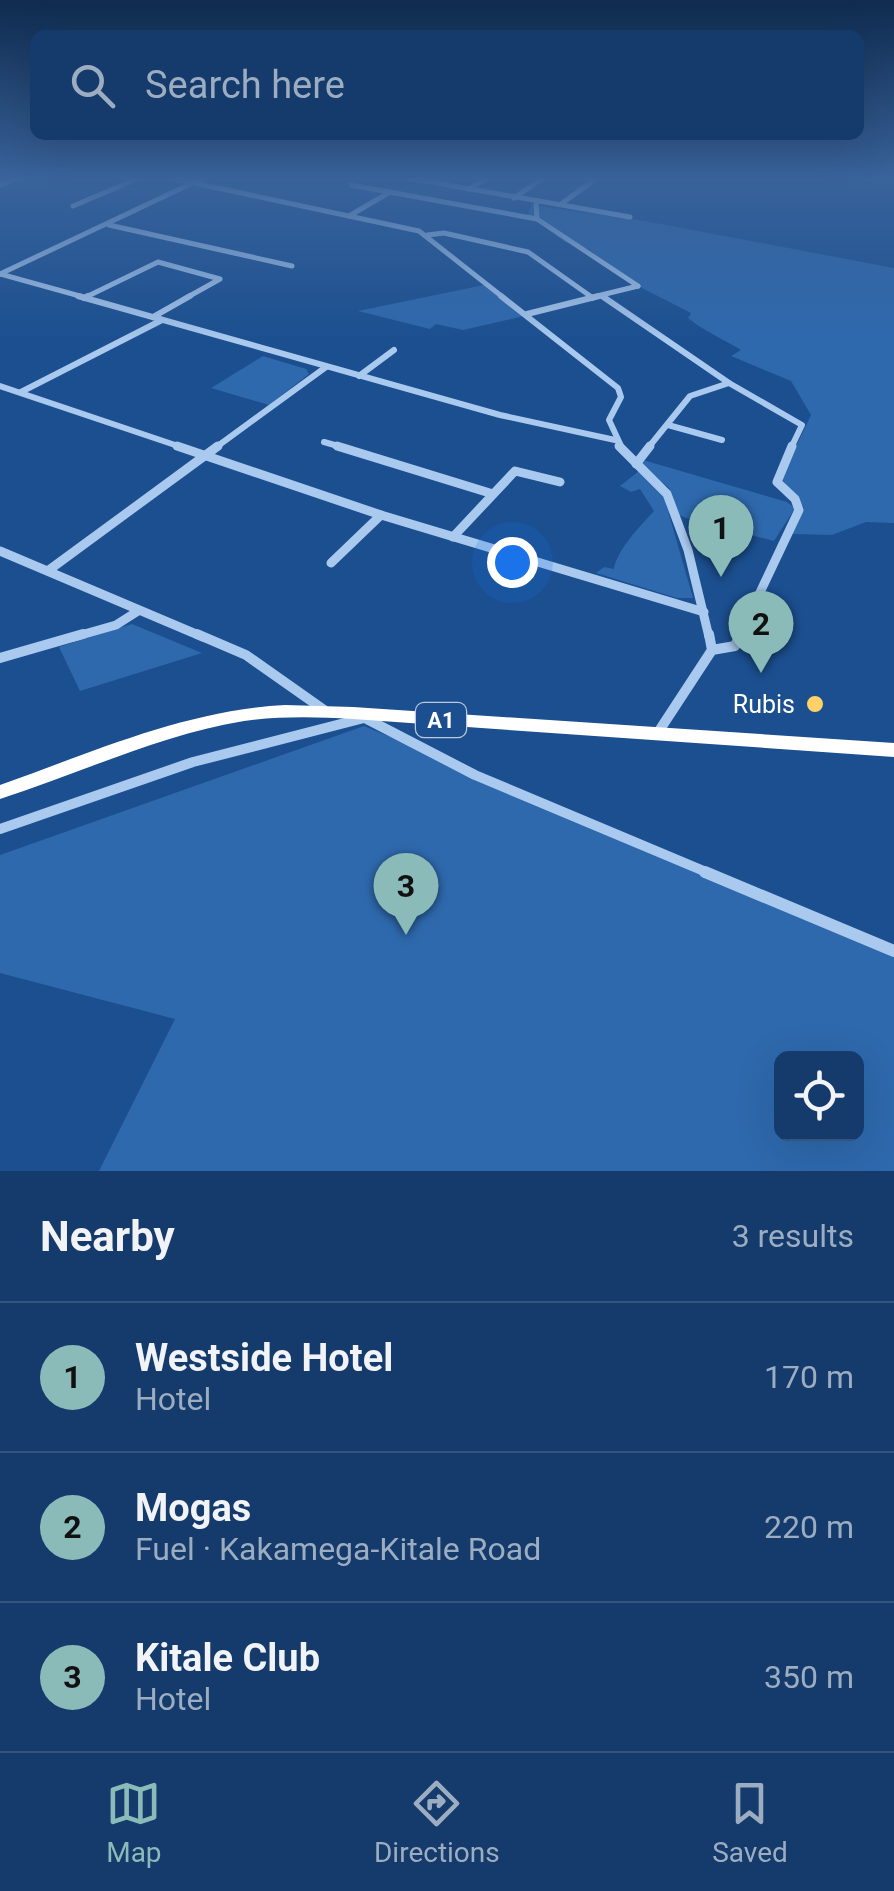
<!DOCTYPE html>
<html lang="en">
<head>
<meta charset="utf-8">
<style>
  :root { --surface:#143b6b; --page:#1d4271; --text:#f1f3f6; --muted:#9dadc1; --line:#33557e; --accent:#8bbbb9 }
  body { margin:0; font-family:Roboto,sans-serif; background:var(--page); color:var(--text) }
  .controls { position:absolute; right:30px; bottom:30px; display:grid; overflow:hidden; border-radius:15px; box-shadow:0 10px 40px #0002 }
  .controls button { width:90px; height:90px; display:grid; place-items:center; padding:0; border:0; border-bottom:2px solid var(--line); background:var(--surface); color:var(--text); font:50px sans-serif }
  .you { position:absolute; left:512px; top:562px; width:35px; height:35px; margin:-25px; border:8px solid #fff; border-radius:50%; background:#1a73e8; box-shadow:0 0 0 15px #1a73e833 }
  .badge { display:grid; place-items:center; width:65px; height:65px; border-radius:50%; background:var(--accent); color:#111; font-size:32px; font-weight:700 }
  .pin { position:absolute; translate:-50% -82px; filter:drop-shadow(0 2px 5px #0008) }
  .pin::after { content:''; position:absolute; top:52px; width:35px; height:30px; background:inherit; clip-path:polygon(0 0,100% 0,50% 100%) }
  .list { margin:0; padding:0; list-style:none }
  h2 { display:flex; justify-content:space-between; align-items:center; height:130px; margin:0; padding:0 40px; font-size:42px }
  h2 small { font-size:32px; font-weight:400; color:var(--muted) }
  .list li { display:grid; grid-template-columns:65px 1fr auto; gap:30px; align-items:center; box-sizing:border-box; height:150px; padding:0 40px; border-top:2px solid var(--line) }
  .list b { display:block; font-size:38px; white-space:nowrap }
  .list p { margin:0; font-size:32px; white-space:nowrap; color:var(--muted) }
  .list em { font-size:32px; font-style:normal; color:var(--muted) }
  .icon { flex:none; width:55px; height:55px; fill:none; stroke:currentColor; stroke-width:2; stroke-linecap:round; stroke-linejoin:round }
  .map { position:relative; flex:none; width:894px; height:1171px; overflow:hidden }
  .search { position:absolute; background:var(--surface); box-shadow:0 10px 40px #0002; left:30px; right:30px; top:30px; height:110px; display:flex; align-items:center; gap:25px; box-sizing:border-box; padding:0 35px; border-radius:15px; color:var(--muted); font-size:38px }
  .sheet { height:580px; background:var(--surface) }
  nav { display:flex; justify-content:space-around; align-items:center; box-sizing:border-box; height:140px; border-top:2px solid var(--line); background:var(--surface); font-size:28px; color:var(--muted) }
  nav a { display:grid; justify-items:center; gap:5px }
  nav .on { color:var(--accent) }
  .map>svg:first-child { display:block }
</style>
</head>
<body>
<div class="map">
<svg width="894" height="1171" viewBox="0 0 894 1171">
  <rect width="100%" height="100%" fill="#1b4f8f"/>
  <!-- green -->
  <g fill="#2e69ad" fill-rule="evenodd">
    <path d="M531,205L645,221L894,268V523L866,522L832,535L792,534L804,508L781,478L811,415L791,381L731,356L741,350C723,339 704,331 688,318L691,313L642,288L588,249L565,242L528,215Z"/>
    <polygon points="484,285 524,316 463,330 436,324 430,329 358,311"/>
    <polygon points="263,356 306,369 309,374 269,405 211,388"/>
    <polygon points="643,460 787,502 795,508 774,541 686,518 679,515 669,488 640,464"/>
    <path d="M639,471L664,497L693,598H677L596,573L604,567L614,569C616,551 641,525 654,511L640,489L631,492L620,486Z"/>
    <polygon points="132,624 202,653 80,691 59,647"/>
    <path d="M364,726L894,947V1171H99L175,1019L0,973V855ZM782,1058H856V1134H782Z"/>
  </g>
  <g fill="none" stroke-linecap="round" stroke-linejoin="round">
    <!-- street-far4 -->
    <g stroke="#a9c9ee" stroke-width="5">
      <polyline points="171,178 419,231 504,298"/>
      <polyline points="408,178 630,217"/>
      <polyline points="0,185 18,178"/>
      <polyline points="351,185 537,219"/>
      <polyline points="469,189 488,178"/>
      <polyline points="514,198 543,178"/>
      <polyline points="536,203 537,219 638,286"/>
      <polyline points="561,204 597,178"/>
      <polyline points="73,206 139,178"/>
      <polyline points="349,216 390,192"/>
      <polyline points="109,225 292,266"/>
      <polyline points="427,235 444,233 528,252 593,298"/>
      <polyline points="0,274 87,298"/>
      <polyline points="0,274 203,178"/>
      <polyline points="602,296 606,298"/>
      <polyline points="84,298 158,262 220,279 186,298"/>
      <polyline points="589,298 638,286"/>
    </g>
    <!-- street-far3 -->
    <g stroke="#a9c9ee" stroke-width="6">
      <polyline points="78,296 500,415 615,440"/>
      <polyline points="501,296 618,388 621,397 609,420 622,448"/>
      <polyline points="602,296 729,383 802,425 791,448"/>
      <polyline points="84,298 88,296"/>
      <polyline points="527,314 599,296"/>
      <polyline points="153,317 190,296"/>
      <polyline points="359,376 394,350"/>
      <polyline points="0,386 184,448"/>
      <polyline points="21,392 162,320"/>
      <polyline points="668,425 722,440"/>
      <polyline points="324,442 345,448"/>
      <polyline points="215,448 326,367"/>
      <polyline points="648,448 690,396 729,383"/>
    </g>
    <!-- street-far2 -->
    <g stroke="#a9c9ee" stroke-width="9">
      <polyline points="177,446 381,515 704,612"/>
      <polyline points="337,446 493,494"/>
      <polyline points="619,446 667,494 688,550 709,637"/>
      <polyline points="636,464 650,446"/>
      <polyline points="453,537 515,471 560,482"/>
      <polyline points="0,551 203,637"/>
      <polyline points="331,563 381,515"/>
      <polyline points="49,570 218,446"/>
      <polyline points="74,637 116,625 138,611"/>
      <polyline points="739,637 799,510 795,499 777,482 792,446"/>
    </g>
    <!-- street-far1 -->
    <g stroke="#a9c9ee" stroke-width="10">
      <polyline points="197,634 246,655 327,712"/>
      <polyline points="712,650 735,646 740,634"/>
      <polyline points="0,658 83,634"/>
      <polyline points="361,716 475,775 711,874"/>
      <polyline points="657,734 712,650 709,634"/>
      <polyline points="0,829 193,762 364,718"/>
    </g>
    <!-- street -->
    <polyline stroke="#a9c9ee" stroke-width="12" points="705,872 894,951"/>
    <!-- highway -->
    <path fill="#fff" fill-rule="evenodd" d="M285,705L353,707L894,743V757L353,719C317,717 280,716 244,721C159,735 81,773 0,799V785C93,752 186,710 285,705Z"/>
  </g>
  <!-- sky -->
  <linearGradient id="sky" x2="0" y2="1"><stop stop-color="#0f2b4f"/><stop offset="0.52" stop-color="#39639b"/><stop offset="1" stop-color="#39639b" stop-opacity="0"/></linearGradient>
  <rect width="894" height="342" fill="url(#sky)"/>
  <!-- markers -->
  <circle fill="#ffd166" stroke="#1b4f8f" stroke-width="4" cx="815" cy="704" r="10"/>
  <g text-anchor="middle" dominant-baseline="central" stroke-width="10" stroke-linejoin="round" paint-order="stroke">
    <!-- shield labels -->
    <rect fill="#1b4f8f" stroke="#bbcadd" stroke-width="2.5" x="416" y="703" width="50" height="34" rx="8"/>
    <g font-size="22" font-weight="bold" fill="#fff">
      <text x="441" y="720">A1</text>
    </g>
    <!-- poi labels -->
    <g font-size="25" fill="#fff" stroke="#1b4f8f" text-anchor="end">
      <text x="795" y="704">Rubis</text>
    </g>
  </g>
</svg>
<div class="controls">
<button><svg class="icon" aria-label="locate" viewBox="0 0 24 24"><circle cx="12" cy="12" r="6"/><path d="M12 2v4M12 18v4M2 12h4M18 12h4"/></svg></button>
</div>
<div class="you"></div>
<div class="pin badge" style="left:721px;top:577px">1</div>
<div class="pin badge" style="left:761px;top:673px">2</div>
<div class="pin badge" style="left:406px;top:935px">3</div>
<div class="search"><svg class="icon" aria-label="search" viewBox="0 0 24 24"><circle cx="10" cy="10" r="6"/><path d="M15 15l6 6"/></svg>Search here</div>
</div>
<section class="sheet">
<h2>Nearby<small>3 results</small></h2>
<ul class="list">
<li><span class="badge">1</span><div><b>Westside Hotel</b><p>Hotel</p></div><em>170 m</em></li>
<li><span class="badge">2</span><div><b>Mogas</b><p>Fuel · Kakamega-Kitale Road</p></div><em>220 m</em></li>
<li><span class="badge">3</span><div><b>Kitale Club</b><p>Hotel</p></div><em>350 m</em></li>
</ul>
</section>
<nav>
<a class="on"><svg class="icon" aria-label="map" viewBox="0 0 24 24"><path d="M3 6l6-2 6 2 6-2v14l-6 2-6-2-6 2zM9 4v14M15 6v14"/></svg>Map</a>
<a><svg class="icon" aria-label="directions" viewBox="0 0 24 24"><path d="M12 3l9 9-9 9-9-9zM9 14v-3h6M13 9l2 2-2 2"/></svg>Directions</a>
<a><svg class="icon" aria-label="saved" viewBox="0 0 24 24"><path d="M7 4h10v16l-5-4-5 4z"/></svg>Saved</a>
</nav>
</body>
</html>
